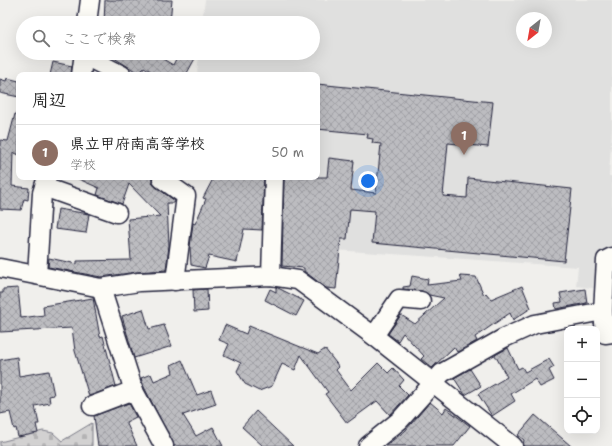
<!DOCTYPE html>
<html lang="ja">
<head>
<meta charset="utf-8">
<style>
  :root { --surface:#fff; --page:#f6f6f6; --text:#222; --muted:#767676; --line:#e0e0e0; --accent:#db2777 }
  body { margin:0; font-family:"Shantell Sans","Klee One",sans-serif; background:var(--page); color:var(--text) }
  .controls { position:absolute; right:12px; bottom:12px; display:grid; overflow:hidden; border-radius:8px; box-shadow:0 4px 16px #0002 }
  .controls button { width:36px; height:36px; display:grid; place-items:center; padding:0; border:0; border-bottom:1px solid var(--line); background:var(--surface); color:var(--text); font:20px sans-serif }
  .compass { position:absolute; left:516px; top:12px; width:36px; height:36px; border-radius:50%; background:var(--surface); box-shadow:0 4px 16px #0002; rotate:211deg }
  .you { position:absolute; left:368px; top:181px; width:14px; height:14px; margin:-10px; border:3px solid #fff; border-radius:50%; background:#1a73e8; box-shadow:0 0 0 6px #1a73e833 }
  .badge { display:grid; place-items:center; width:26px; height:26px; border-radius:50%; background:var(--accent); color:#fff; font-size:13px; font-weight:700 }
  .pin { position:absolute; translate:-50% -33px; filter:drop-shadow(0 1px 2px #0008) }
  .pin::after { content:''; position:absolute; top:21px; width:14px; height:12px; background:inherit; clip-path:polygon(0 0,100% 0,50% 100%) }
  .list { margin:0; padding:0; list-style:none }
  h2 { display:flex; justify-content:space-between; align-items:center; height:52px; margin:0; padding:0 16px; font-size:17px }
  h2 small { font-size:13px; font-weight:400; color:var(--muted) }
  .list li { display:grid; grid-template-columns:26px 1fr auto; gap:12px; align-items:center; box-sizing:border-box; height:56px; padding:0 16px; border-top:1px solid var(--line) }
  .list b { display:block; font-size:15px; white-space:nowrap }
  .list p { margin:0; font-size:13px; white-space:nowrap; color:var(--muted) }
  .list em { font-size:13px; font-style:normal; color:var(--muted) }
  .icon { flex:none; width:22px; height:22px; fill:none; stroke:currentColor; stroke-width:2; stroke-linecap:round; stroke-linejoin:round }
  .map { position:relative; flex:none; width:612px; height:446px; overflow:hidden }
  .search { position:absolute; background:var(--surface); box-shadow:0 4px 16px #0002; left:16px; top:16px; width:304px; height:44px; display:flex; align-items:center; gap:10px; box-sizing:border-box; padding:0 14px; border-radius:22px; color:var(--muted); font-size:15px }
  .panel { position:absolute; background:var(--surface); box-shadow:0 4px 16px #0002; left:16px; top:72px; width:304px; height:108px; border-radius:8px }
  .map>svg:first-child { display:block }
</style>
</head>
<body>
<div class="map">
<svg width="612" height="446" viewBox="0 0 612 446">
  <defs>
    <pattern id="cemetery-stones" width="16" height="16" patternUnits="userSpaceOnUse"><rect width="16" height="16" fill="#d2d1d1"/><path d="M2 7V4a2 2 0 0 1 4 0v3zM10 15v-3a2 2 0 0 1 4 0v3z" fill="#b4b3b4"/></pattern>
    <pattern id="building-cross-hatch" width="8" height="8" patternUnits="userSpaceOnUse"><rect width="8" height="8" fill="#bcbcc0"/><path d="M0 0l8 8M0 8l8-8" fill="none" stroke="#a1a1a6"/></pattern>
  </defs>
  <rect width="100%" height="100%" fill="#f0efec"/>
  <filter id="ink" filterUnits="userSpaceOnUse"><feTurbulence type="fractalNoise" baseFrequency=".025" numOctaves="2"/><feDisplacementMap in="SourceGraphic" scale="8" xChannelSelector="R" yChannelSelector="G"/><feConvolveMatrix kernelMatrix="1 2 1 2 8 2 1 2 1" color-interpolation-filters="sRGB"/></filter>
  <g filter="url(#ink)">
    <!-- built -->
    <path fill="#e0e0df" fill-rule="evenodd" d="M205,0H612V130L609,176H612V252L599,289L576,286L578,267L277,246L280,177H317V75H197L199,53H313V23H202ZM522,18H546V42H522Z"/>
    <!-- cemetery -->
    <polygon fill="url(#cemetery-stones)" stroke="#7a7a86" points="92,423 92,446 0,446 0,442 43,431 53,433 62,441"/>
    <!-- building -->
    <g fill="url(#building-cross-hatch)" stroke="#22223b">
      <polygon points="105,0 172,0 170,23 104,23"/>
      <polygon points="106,53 153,53 173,65 179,53 198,53 187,73 190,75 157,75 144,67 140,74"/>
      <polygon points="53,62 72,66 71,75 50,75"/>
      <polygon points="7,78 19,81 19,97 0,93 0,79 6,81"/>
      <polygon points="317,84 493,102 488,147 448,143 443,196 467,198 468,178 572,189 564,261 372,243 375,211 350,209 347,239 341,239 336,289 326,288 304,271 304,268 282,266 284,177 327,177 329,158 354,161 351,190 376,193 381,144 372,143 373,139 367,138 368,134 317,129"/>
      <polygon points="15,114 19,115 19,155 13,152 12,186 29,188 28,200 24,199 21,210 0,209 0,140 8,141"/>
      <polygon points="74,177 152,177 152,183 156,187 175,201 175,203 167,203 169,246 166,270 137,272 101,277 48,267 49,258 77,264 77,261 131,260 128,219 160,216 129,184 122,204 97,195 99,188"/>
      <polygon points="214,177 264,177 262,230 244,229 237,262 209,256 205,268 191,265 190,247 193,223 195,224 206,199 203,198"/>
      <polygon points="58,209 89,214 86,233 55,229"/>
      <polygon points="412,276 428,279 427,285 462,281 460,276 476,277 484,295 486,293 491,299 522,286 531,308 513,320 510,313 475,337 477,341 457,352 454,347 432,368 421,359 424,356 403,333 398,341 388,334 401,315 415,324 444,298 429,295 422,291 403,289 403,287 410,286"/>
      <polygon points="276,287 304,301 296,316 265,300 270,289 276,292"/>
      <polygon points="18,288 21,318 44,315 43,306 93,298 100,337 103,336 116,386 89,396 75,351 72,328 0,332 0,293 3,293 3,289"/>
      <polygon points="207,289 208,311 194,312 193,290"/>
      <polygon points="585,289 587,303 556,309 555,303 562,302 560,293"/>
      <polygon points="143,309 149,329 164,325 172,346 134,358 122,316"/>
      <polygon points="225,325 246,334 249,326 318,354 325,349 339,367 336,370 351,390 378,363 388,373 393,368 404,380 399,386 408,395 390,415 377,401 347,423 325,394 328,392 301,355 295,370 282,364 272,386 259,391 245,384 237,371 241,363 224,355 229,344 219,340"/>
      <polygon points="508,348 518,369 522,367 525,372 549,359 554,367 549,370 554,380 540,387 535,379 511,394 515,401 492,416 478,394 507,377 495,355"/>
      <polygon points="17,357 19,376 49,371 54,395 49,396 50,403 35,406 39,424 36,424 38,433 18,437 16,428 14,429 10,412 0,414 0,360"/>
      <polygon points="182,360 197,395 211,390 216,404 183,415 196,436 213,427 223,446 174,446 144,387 141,378 151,374 154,381 173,373 171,365"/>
      <polygon points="470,369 481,386 465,395 454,378"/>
      <polygon points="430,402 443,413 446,408 470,426 454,446 385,446 405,431"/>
      <polygon points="129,403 136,417 126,422 137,446 98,446 94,416"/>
      <polygon points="256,411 293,446 263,446 242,427"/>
      <polygon points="535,415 571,446 523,446 524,440 518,435"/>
    </g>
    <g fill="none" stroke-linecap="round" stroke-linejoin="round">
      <!-- minor casing -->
      <g stroke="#22223b" stroke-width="21">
        <g id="minor">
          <polyline points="87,23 90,0"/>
          <polyline points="83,55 122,75"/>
          <polyline points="81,75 84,53"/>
          <polyline points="162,179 186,196 175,281"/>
          <polyline points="44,187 117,213"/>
          <polyline points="0,268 101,288 139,282 271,276 298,280 374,336 513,446"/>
          <polyline points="37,275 42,193 47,177"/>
          <polyline points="271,276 274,177"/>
          <polyline points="101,288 134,391 164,446"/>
          <polyline points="603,311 606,260 612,257"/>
          <polyline points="374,336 399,299 421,301"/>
          <polyline points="92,406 134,390"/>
          <polyline points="368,446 400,420 442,373 504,338 535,324 603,311 605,334 612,333"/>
        </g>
      </g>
      <!-- minor -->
      <use href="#minor" stroke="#fdfcf7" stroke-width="18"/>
    </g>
  </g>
</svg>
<div class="controls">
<button>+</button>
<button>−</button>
<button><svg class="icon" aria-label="locate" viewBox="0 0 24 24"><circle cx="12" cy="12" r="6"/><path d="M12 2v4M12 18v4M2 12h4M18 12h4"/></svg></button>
</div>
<svg class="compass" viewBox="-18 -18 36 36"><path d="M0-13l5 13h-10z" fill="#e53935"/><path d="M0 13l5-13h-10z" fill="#767676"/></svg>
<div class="you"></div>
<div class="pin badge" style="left:464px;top:155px;background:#8d6e63">1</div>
<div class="search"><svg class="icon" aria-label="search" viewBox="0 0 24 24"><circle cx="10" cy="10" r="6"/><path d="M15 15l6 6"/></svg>ここで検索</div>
<section class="panel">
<h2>周辺<small></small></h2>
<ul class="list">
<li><span class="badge" style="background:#8d6e63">1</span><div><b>県立甲府南高等学校</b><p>学校</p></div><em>50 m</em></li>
</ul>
</section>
</div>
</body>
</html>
